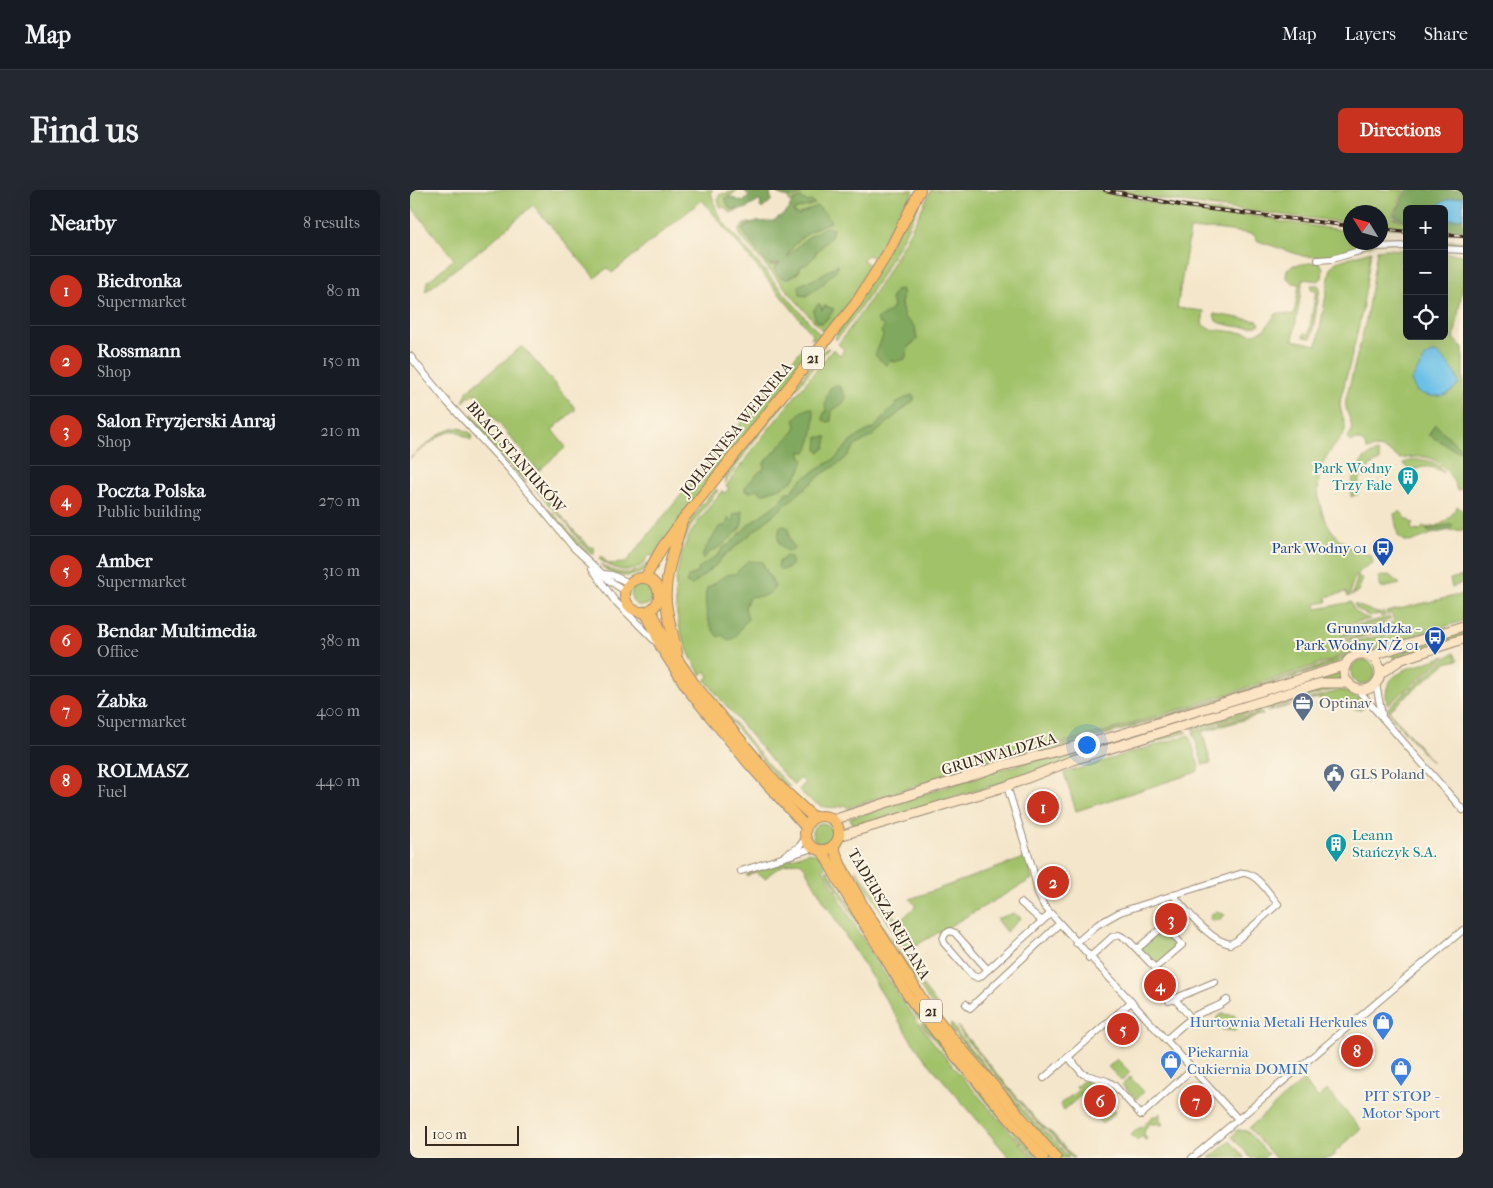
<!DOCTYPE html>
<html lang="en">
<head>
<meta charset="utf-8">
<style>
  :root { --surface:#171b24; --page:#242831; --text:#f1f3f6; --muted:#9ea1a6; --line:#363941; --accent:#c8321e }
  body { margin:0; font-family:"IM FELL French Canon",serif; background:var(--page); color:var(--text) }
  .controls { position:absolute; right:15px; top:15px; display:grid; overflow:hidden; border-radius:8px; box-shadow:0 5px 20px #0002 }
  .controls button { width:45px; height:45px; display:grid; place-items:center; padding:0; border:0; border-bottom:1px solid var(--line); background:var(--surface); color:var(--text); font:25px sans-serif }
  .compass { position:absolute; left:933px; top:15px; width:45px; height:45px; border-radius:50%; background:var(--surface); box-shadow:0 5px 20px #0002; rotate:307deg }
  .scale { position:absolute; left:15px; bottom:12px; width:94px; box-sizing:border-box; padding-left:5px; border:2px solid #3b2a1e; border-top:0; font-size:14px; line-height:18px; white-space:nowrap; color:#3b2a1e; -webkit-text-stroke:4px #fcf5e5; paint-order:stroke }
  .you { position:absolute; left:676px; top:554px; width:18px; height:18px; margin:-12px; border:4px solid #fff; border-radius:50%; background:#1a73e8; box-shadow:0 0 0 8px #1a73e833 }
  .badge { display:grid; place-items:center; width:32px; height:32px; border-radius:50%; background:var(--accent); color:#fff; font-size:16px; font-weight:700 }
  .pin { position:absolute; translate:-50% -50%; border:2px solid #fff; box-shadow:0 1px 5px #0006 }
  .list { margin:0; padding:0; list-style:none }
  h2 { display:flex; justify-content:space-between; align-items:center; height:65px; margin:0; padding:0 20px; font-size:21px }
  h2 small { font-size:16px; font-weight:400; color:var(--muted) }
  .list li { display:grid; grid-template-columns:32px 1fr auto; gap:15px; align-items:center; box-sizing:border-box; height:70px; padding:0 20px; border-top:1px solid var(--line) }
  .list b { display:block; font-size:19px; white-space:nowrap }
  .list p { margin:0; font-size:16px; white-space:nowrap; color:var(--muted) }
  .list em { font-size:16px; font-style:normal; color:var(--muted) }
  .icon { flex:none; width:28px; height:28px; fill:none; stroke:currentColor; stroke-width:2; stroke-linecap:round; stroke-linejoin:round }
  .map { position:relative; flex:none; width:1053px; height:968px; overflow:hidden; border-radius:8px }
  header { display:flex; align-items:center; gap:30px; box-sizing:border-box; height:70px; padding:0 25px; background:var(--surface); border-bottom:1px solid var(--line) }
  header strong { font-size:24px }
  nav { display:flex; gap:28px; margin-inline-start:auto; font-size:18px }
  .intro { display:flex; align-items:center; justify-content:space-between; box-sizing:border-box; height:120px; padding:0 30px }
  h1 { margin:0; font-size:35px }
  .button { padding:12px 22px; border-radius:8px; background:var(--accent); color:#fff; font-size:18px; font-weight:700 }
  main { display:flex; gap:30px; padding:0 30px }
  aside { flex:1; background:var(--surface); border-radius:8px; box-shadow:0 5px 20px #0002 }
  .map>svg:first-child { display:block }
</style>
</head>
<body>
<header>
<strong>Map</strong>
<nav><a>Map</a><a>Layers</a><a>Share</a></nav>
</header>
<div class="intro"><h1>Find us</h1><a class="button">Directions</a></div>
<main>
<aside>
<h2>Nearby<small>8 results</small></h2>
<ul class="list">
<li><span class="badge">1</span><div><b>Biedronka</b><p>Supermarket</p></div><em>80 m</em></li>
<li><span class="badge">2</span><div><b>Rossmann</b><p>Shop</p></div><em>150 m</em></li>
<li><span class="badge">3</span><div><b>Salon Fryzjerski Anraj</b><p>Shop</p></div><em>210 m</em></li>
<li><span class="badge">4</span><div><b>Poczta Polska</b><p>Public building</p></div><em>270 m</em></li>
<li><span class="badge">5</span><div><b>Amber</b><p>Supermarket</p></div><em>310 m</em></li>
<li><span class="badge">6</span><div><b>Bendar Multimedia</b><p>Office</p></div><em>380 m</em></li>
<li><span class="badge">7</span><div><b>Żabka</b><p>Supermarket</p></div><em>400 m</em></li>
<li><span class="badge">8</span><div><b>ROLMASZ</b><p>Fuel</p></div><em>440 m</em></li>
</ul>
</aside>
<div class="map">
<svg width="1053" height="968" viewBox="0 0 1053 968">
  <rect width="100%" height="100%" fill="#fcf5e5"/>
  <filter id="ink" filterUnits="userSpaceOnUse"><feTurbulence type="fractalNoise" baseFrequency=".02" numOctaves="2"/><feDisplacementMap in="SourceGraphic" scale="10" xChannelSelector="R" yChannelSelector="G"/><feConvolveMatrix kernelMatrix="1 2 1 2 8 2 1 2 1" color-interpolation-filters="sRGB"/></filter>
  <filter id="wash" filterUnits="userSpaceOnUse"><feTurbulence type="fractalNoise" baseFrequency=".0096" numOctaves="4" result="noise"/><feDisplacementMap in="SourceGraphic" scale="20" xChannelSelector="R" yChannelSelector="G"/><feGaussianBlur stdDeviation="1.12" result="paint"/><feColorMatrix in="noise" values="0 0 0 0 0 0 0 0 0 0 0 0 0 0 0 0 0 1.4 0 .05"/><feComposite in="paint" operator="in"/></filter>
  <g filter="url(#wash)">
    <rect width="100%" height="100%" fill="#f4e6ca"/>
    <!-- green -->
    <g fill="#a2c26b" stroke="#6e7644" fill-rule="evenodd">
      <polygon points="0,0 303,0 301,2 307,22 313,32 413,148 401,149 403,145 292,10 202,83 197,78 185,88 123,15 77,55 15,102 18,91 44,69 0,15"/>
      <polygon points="327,0 320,7 317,7 316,11 320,19 329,20 321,23 314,17 310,17 308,9 310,4 319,3"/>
      <path d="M393,0H504L481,48L469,67L463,68L458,65L453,70L460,75L462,79L447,105L415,144L342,60L330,45L329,41L334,34L344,32L334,37C340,47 350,70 360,75C364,76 368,74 372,72L389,79C392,75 395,75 398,72C406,63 413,55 421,47L409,41L396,49L377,67C384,50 403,37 421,32L399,19L388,25L384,23V20L404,14L398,12L384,10L381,13L377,6H391ZM410,114L411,120H412L414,116L421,118V124L413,133H409Z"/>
      <path d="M512,0H516C491,54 464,104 426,150L425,147Z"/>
      <path d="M521,0H686L748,14L867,29V31L940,41L941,52L966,53H963V55L921,67H908L893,66L848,51L843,44L805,39L780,40L767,118L794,121L792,134L799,139L845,144L855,139L866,124L870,123L884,125L889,94L883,93L876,87L877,79L884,75L909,72L913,78L912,88L908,91L893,89L883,150L907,155L921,77L926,72L961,61C957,87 954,114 948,140C944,157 940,174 935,192C934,198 930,207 930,214C930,223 936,230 935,240C933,249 919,260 914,271C897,309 919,358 961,365L963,373C949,378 940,392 940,406L938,407L936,402L916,407L917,412L906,414L907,419L941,412C943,422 951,426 960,429L930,436L932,444L976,433L977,436L932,447L934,454L977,444L974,451L975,457L969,455L948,457L919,471L775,518L704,539L576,573L437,618L436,615C415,622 403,614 389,600L395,593L390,588L384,595L366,576L295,490L299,487L296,481L291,485C264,444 256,394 278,348C287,331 300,316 312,301L315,303L319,298L316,296L345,256L423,159L430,165L434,160L428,154C466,106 494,55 521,0Z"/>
      <polygon points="705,0 994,0 982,27 997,32 997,39 971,37 971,22 941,22 940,33 806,17 730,6"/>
      <path d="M976,59L992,60L989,77L997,78V146H1034V63L1053,65V93L1044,150L1053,157V257H1048L1025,234L1019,244L1043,259L1053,261V299H1049L1047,301C1043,286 1031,269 1014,267C1007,266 998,268 990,269C979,261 970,255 957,260C955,251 947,247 940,252L937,248C949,237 933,223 936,209L956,130L967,60Z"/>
      <polygon points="901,95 908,95 910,98 902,146 901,148 893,147 894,143 899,144 906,100 901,99"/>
      <path d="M804,124L848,131L850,134C842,140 815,136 806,131Z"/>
      <path d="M396,154L397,170L244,367L239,365C236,368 235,372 232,375C218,386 201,378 189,369L191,366L198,374L215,373Z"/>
      <polygon points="112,156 166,219 142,240 156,257 128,281 64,203 53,212 58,200"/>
      <polygon points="417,158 419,158 340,256 315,293 315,287 335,257 413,161"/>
      <polygon points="62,225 113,284 116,293 66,238 67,236 60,227"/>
      <polygon points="45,238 50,238 62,244 61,250 46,241 42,241 31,245 0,268 31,243"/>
      <path d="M968,262L970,271C956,276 946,289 948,304L941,307C939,290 949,265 968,262Z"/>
      <path d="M1003,270C1015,269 1029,271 1034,283C1023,275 1012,275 1000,282L993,273Z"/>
      <path d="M127,295L134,300H130L129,302H132L131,304H134V307L142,314V316L146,319V321L152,326L156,333H158V335L162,338L169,347H171V349L177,354V356L184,358V364H182C169,353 161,336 148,324C139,315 132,307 124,297Z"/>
      <path d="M305,300H308L282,334L267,365C275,340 285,318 305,300Z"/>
      <path d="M1047,316L1053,321V340L1030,341L1000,352L995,351L988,346L984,324L990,321L996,328L1003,334L1001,337L1002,340L1005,341L1008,340L1009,342L1013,337C1029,339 1040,330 1047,316Z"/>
      <path d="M136,318L145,325L179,365C165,361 145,330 136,318Z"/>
      <path d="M238,372L235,381C219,389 202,388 190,374C205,384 225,389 238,372Z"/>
      <polygon points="979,385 990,394 971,398 968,387"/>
      <polygon points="948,386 953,389 948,401 942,406"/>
      <polygon points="1053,386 1053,392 1042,398 1040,389"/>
      <circle cx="232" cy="405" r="11"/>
      <polygon points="1053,403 1053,431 979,454 977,450 981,443 987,441 985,434 979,435 979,433 984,432 982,424 977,425 976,422 1049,405"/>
      <polygon points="944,414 967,423 974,422 975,426 971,427 970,424 959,426 947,419"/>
      <polygon points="980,427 980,430 933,441 933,438"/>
      <polygon points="983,437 983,439 936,451 935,449"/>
      <polygon points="1053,440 1053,446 984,469 981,463"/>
      <polygon points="969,457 972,459 966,461 947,460 925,474 767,524 438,621 438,620 591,571 687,545 766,523 911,476 947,460"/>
      <polygon points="1044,463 1048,470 1036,473 979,521 1023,573 1022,573 984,529 979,521 978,518 1040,465"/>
      <path d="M1036,466L979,514H977C974,500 978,487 993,482V480Z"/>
      <circle cx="953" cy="482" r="12"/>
      <polygon points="931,481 932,489 444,638 440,628 566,587"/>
      <polygon points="292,493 358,574 380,597 373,595 292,496"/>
      <polygon points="912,497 931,497 857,519 858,513"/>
      <polygon points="932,500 945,505 956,516 952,519 946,519 907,508 857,522 857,521"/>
      <polygon points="846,517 851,520 783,540 784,537"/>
      <polygon points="852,522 853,524 792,542 801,573 793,575 783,542"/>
      <polygon points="773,540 778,542 672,573 649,582 651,579 666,573"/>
      <polygon points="779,545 789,577 787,582 666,621 654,583"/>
      <circle cx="412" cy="643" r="10"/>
      <path d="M399,662L409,665L416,676L413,679C442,732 473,786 509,834C545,881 585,924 623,968H600L514,868L501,850L415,713L392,673C381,669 362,680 355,689L352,685L349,686L346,682L339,685L338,687L336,685Z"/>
      <polygon points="617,667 622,689 496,761 445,679 489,732 506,716 500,709"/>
      <path d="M436,671C461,722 493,771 528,816L524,819L447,698L433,672Z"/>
      <polygon points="418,680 511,829 509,830 482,792 416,681"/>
      <polygon points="807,721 815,725 809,730 802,731 800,729 802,724"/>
      <polygon points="604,723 611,728 596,742 586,729"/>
      <polygon points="750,743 766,751 766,758 748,773 744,774 731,760 732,757"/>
      <polygon points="812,824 824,825 829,831 825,841 807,839 806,837 807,827"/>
      <polygon points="513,832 629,968 625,968 511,834"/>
      <polygon points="541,833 552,849 627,936 642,948 659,968 650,968 540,838"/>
      <polygon points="547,836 628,932 643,944 664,968 662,968 641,944 628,934 554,847"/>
      <polygon points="707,869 720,882 712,891 698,877"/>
      <polygon points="720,887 734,902 726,909 712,895"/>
      <polygon points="675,889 682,896 654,920 650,914 669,900 666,897"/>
      <polygon points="893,890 908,908 917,900 951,939 925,962 925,965 921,968 865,968 839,938"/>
      <polygon points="698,918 704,920 705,923 692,934 687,929"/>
      <polygon points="750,923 750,930 753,934 750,936 747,933 745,935 741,933 735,939 734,944 737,949 735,950 732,946 727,951 721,945 729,938 733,937 744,925 746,927"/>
      <polygon points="827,940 837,941 858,964 854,968 841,968 822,947"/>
      <polygon points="820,951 835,968 799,968"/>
    </g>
    <!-- forest -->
    <g fill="#81a85f" stroke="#5e693e">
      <polygon points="337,0 362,0 360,4 362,10 352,19 350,17 351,12 349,11 335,19 320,19 315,8 320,7 333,12 339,6 335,2"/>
      <path d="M369,0H393C388,11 377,7 368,4Z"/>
      <polygon points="996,0 1053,0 1053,6 1039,9 1029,14 1027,19 997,19 997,29 995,30 984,26"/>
      <path d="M391,8L398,12L401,11L405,14L384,20V23L388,25L407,16L417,25L421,32C405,36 383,51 377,67L396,49L415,37L423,39L421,47L406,62L404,67L397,74L391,76L389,82L378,89C371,88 366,86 364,78L370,73L359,75L352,68L332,40L344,32L363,31L379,20C381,12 383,10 391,8Z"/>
      <polygon points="1053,28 1053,41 1034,39 1034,30"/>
      <polygon points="1034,50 1053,52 1053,58 1034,57"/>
      <polygon points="427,75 428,75 428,78 412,95 396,106 390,105 389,95 405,89"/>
      <polygon points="491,99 493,104 491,114 494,127 505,137 507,150 499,156 495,169 484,172 481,170 476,175 465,165 473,146 471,141 474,138 472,134 469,134 467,129 478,123 483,117 481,109 486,100"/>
      <polygon points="408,114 410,114 412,120 414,116 424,119 421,124 413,133 406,131 403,121"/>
      <path d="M426,195L431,198L436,208L433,213L422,221L421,231L418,232L413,230V225L416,221C414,212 417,206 420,198Z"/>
      <polygon points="501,205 504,207 504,210 462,246 445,256 436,268 425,276 412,284 323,359 314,365 307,374 282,395 276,393 279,386 288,382 289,378 309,364 313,357 320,354 338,335 372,310 376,302 381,302 392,289 426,268 440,252 455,242 464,238 488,212"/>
      <path d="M402,218C407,228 402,253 396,262L391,261V265L394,269C387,295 375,296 352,304L347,299L341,302L335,301V297C342,291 345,284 354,279V273L383,242L386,236L384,230C388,223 394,219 402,218Z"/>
      <polygon points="1025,234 1048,256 1053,257 1053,261 1043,259 1019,245"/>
      <polygon points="408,247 417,247 415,258 410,262 407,260"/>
      <path d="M332,321C333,325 332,333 331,337C328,343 307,360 300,362L293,369V363L310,336H315L319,328L321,331L324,330L323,325Z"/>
      <path d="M1042,334L1043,336C1038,342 1023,345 1016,340Z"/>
      <polygon points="374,336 378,338 380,351 384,357 382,361 377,361 370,355 368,348 370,337"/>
      <polygon points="376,366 381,367 382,374 379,378 371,380 368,377 369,372"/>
      <path d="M338,371L352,372L365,397C360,405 352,408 342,406L338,409L335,418L338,429C336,433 332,435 330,439C326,445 327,449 318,450L312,445L309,447C297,438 293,412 297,398C307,393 313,383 325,384Z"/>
    </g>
    <!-- water -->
    <g fill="#6bc1e8" stroke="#537683">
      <polygon points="1053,6 1053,28 1034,30 1034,19 1027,19 1029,14 1039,9"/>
      <path d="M1021,163H1026C1035,169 1047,182 1049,194C1035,208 1027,209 1007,202L1001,191L1016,166Z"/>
    </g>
  </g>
  <g filter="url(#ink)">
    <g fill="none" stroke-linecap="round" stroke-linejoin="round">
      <!-- street casing -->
      <g stroke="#988874" stroke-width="8">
        <g id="street">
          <polyline points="1034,59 1053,60"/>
          <polyline points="908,70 922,69 963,57 997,56"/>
          <polyline points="0,166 38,213 99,279 164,358 200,391 215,401"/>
          <polyline points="182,378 204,410 247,453"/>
          <polyline points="193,384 202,385 219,393"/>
          <polyline points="966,494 972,525"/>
          <polyline points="948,500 1053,620"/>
          <polyline points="597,596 623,680 628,704 634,716 828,929"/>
          <polyline points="375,665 389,657 395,649"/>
          <polyline points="331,681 403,658"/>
          <polyline points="611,713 632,731"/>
          <path d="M666,753L687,735L710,722L833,683C846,682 860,705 868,714L826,751L820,754C798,750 778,721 763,705"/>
          <polyline points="679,768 702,747 709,745 718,750 745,778 772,755 755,735 727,759"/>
          <polyline points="578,780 545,743 540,741 535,744 533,749 534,753 562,785 568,788 572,785 640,724"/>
          <polyline points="764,808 781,828"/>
          <polyline points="759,811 805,792"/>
          <polyline points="556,814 560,818 649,734"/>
          <path d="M756,850C766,841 776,831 788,824C798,819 808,818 817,810"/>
          <polyline points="658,867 673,884 697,891 704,895 731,925 782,879"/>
          <polyline points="634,888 721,812"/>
          <polyline points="782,968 1053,740"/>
        </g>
      </g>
      <!-- secondary casing -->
      <g stroke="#988874" stroke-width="11">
        <g id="secondary">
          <circle cx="952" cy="482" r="18"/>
          <polyline points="961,466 1053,436"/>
          <polyline points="971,483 992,469 1053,449"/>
          <polyline points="423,630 593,575 702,547 936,475"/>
          <polyline points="429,646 597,596 666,569 894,498 911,493 939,493"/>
        </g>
      </g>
      <!-- primary casing -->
      <g stroke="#988874" stroke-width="12">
        <g id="primary">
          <circle cx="232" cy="405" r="17"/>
          <polyline points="235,388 252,358 274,328 446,113 479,61 510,0"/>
          <polyline points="241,420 259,457 285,495 366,593 403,627"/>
          <polyline points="235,422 243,437 251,457 280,502 340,575 395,636"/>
          <path d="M267,463C264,446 258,430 256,413C254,386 264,361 271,336"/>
          <circle cx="412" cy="643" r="17"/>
          <polyline points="423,656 431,676 454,718 514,812 539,844 646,968"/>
          <polyline points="412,660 432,697 499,807 537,856 633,968"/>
        </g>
      </g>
      <!-- street -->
      <use href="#street" stroke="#fff" stroke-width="6"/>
      <!-- secondary -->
      <use href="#secondary" stroke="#fce5c4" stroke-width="9"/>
      <!-- primary -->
      <use href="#primary" stroke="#f8bf6c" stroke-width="10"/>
      <!-- rail casing -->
      <g stroke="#3b2a1e" stroke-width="4">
        <g id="rail">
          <polyline points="695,0 775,16 941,36"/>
          <polyline points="971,39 997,42"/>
          <polyline points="1034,45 1053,46"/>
        </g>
      </g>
      <!-- rail -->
      <use href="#rail" stroke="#fcf5e5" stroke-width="2" stroke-dasharray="5.5" stroke-linecap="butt"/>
    </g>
  </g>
  <!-- icons -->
  <defs>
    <g id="building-pin" transform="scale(1.125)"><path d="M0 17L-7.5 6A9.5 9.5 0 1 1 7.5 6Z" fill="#0f9aa8" stroke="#fcf5e5"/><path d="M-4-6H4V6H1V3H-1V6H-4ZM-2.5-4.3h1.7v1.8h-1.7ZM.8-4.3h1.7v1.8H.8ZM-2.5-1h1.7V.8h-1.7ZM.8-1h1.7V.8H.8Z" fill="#fff"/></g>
    <g id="bus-pin" transform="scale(1.125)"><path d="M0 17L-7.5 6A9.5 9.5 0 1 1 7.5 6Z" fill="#1a4fb4" stroke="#fcf5e5"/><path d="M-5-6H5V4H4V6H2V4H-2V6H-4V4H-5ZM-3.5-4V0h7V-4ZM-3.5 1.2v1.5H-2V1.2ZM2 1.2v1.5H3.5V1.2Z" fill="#fff"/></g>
    <g id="office-pin" transform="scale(1.125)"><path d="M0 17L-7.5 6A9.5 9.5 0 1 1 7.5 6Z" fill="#5c6f8a" stroke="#fcf5e5"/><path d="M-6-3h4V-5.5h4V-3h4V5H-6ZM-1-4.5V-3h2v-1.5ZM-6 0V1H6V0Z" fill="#fff"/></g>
    <g id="civic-pin" transform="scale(1.125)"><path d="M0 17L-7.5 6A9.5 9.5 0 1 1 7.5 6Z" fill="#5c6f8a" stroke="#fcf5e5"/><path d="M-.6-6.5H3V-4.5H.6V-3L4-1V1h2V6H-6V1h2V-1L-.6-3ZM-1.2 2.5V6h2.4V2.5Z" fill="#fff"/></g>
    <g id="shop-pin" transform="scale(1.125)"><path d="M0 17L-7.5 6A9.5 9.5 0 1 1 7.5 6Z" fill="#3f7fe0" stroke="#fcf5e5"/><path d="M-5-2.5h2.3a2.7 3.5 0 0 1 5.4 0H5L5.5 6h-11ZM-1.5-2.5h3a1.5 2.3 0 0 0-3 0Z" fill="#fff"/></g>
  </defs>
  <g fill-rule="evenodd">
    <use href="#building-pin" x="998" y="287"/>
    <use href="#bus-pin" x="973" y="358"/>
    <use href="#bus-pin" x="1025" y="447"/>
    <use href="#office-pin" x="893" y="513"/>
    <use href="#civic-pin" x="924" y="584"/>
    <use href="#building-pin" x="926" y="654"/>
    <use href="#shop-pin" x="973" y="832"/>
    <use href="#shop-pin" x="761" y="871"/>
    <use href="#shop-pin" x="991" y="878"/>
  </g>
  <g text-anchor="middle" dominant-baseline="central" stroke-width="4" stroke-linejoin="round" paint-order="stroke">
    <!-- shield labels -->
    <g fill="#fcf5e5" stroke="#75675a" stroke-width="1">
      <rect x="392" y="156.5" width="22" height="23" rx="4"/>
      <rect x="510" y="809.5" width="22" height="23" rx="4"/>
    </g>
    <g font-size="14" font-weight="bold" fill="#3b2a1e">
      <text x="403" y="168">21</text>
      <text x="521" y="821">21</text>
    </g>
    <!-- street labels -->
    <g font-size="15" fill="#3b2a1e" stroke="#fcf5e5">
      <text transform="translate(326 239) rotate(-51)">JOHANNESA WERNERA</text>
      <text transform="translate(106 267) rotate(49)">BRACI STANIUKÓW</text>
      <text transform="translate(589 564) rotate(-16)">GRUNWALDZKA</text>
      <text transform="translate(479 724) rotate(60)">TADEUSZA REJTANA</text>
    </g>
    <!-- culture labels -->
    <g font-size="15" fill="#0d838f" stroke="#fcf5e5" text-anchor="end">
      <text x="982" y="278">Park Wodny<tspan x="982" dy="17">Trzy Fale</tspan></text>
      <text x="942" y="645" text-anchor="start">Leann<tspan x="942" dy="17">Stańczyk S.A.</tspan></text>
    </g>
    <!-- transit labels -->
    <g font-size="15" fill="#164399" stroke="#fcf5e5" text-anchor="end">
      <text x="957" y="358">Park Wodny 01</text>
      <text x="1009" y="438">Grunwaldzka -<tspan x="1009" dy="17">Park Wodny N/Ż 01</tspan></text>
    </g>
    <!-- service labels -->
    <g font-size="15" fill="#4e5e75" stroke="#fcf5e5" text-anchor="start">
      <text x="909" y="513">Optinav</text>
      <text x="940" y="584">GLS Poland</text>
    </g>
    <!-- shop labels -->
    <g font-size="15" fill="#366cbe" stroke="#fcf5e5" text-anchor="end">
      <text x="957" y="832">Hurtownia Metali Herkules</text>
      <text x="777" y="862" text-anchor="start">Piekarnia<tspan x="777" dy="17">Cukiernia DOMIN</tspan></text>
      <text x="991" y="906" text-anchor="middle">PIT STOP -<tspan x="991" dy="17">Motor Sport</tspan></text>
    </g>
  </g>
</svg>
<div class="controls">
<button>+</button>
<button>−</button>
<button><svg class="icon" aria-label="locate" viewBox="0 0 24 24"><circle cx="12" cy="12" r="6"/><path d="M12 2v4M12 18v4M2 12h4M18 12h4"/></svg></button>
</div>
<svg class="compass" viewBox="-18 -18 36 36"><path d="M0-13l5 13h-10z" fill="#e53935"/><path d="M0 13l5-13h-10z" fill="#9ea1a6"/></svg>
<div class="scale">100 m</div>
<div class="you"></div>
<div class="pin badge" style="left:633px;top:617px">1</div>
<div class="pin badge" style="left:643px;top:692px">2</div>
<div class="pin badge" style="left:761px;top:729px">3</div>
<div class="pin badge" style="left:750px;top:795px">4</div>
<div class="pin badge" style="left:713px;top:839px">5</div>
<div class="pin badge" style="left:690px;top:911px">6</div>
<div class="pin badge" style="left:786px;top:911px">7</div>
<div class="pin badge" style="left:947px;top:861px">8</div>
</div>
</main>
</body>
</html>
